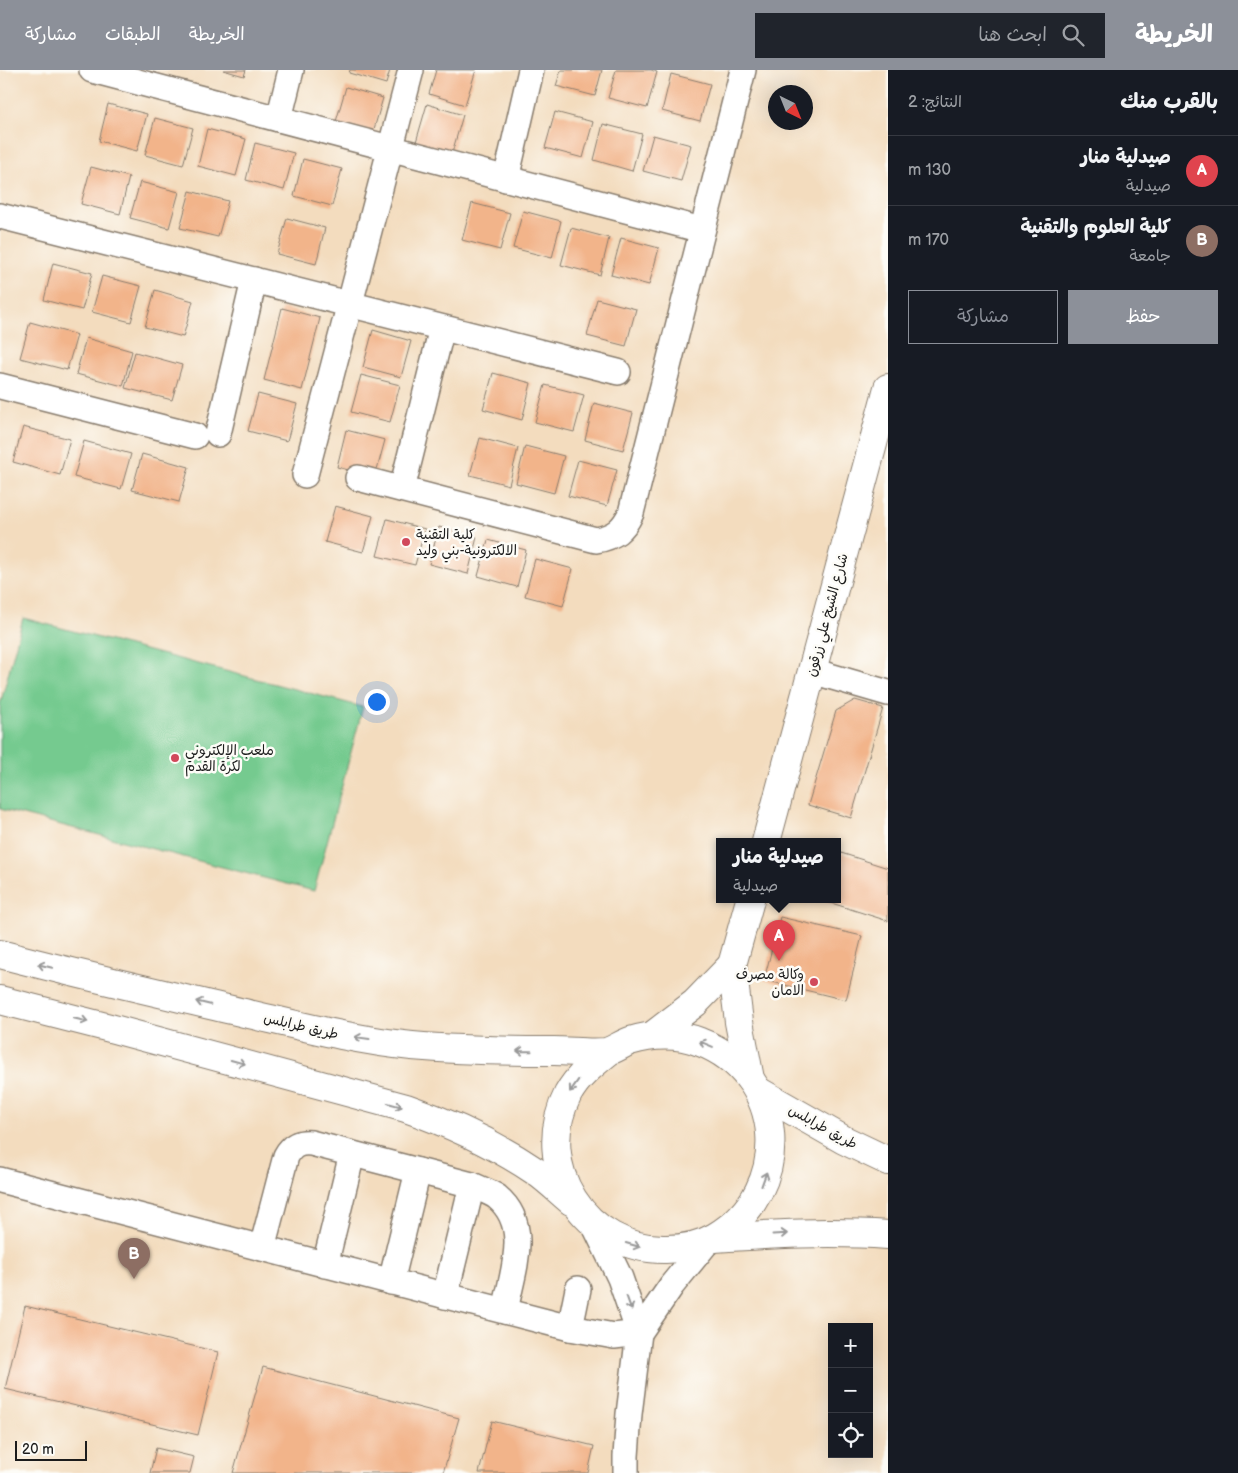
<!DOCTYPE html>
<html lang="ar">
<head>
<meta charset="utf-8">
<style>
  :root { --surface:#171b24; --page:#20242c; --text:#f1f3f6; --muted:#9ea1a6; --line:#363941; --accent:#8c9099 }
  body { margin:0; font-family:"Balsamiq Sans","Playpen Sans Arabic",sans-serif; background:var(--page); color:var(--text); direction:rtl }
  .controls { position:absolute; right:15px; bottom:15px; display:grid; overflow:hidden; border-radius:0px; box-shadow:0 5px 20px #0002 }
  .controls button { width:45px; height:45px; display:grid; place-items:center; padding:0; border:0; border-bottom:1px solid var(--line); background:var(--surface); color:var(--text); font:25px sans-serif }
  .compass { position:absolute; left:768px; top:15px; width:45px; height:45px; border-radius:50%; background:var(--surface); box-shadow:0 5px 20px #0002; rotate:137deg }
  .scale { position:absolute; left:15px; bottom:12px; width:72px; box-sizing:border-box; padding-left:5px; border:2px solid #1c1c1c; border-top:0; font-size:14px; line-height:18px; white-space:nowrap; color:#1c1c1c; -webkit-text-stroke:4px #fdfcf7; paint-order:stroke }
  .you { position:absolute; left:376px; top:631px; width:18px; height:18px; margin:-12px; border:4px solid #fff; border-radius:50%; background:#1a73e8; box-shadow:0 0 0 8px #1a73e833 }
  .badge { display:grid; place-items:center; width:32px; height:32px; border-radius:50%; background:var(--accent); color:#fff; font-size:16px; font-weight:700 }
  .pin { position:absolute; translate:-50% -41px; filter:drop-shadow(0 1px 2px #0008) }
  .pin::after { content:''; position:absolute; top:26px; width:18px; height:15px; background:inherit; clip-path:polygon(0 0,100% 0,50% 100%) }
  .popup { position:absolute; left:716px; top:768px; width:125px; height:65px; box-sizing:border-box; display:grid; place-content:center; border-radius:0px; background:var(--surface); filter:drop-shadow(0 1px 4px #0005); font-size:16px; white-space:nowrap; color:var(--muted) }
  .popup b { font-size:19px; color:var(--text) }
  .popup::after { content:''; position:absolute; left:50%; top:100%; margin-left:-10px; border:10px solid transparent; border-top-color:var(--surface) }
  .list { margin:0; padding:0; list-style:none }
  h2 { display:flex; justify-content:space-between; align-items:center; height:65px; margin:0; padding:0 20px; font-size:21px }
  h2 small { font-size:16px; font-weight:400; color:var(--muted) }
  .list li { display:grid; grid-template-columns:32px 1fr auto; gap:15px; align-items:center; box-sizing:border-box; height:70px; padding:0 20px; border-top:1px solid var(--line) }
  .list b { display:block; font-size:19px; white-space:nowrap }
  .list p { margin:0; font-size:16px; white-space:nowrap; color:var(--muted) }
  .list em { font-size:16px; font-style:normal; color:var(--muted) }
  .actions { display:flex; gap:10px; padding:15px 20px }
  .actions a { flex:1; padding:11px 0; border:1px solid var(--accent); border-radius:0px; text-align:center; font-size:18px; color:var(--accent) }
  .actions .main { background:var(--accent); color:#fff }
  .icon { flex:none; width:28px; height:28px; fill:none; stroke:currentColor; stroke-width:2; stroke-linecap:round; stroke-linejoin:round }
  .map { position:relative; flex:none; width:888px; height:1403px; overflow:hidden; direction:ltr }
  header { display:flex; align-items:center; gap:30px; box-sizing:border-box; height:70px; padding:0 25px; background:var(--accent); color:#fff }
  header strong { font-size:24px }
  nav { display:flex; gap:28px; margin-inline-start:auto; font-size:18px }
  .search { width:350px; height:45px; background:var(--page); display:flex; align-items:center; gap:12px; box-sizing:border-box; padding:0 18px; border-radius:0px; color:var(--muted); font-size:19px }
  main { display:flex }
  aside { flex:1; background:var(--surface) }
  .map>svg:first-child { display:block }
</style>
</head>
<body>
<header>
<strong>الخريطة</strong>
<div class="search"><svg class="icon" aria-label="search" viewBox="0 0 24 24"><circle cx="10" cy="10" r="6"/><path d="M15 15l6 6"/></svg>ابحث هنا</div>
<nav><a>الخريطة</a><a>الطبقات</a><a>مشاركة</a></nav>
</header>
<main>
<aside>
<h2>بالقرب منك<small>النتائج: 2</small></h2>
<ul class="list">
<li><span class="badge" style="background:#e0444e">A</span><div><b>صيدلية منار</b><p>صيدلية</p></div><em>130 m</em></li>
<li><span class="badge" style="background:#8d6e63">B</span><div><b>كلية العلوم والتقنية</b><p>جامعة</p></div><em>170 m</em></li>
</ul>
<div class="actions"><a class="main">حفظ</a><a>مشاركة</a></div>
</aside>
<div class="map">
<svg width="888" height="1403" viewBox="0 0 888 1403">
  <rect width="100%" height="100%" fill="#fdfcf7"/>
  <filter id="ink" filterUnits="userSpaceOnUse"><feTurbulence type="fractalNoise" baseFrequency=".02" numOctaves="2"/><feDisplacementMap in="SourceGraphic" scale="10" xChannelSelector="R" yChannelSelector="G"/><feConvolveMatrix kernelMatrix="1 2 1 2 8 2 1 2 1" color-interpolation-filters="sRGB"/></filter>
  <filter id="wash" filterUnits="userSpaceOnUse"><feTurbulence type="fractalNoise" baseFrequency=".0096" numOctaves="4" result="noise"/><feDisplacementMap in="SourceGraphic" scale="20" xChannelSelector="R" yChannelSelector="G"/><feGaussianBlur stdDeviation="1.12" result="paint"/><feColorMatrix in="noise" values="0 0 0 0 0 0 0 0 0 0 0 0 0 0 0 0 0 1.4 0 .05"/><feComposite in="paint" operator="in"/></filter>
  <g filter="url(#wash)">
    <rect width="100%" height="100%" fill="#f3dcbe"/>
    <!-- green -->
    <polygon fill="#74ca8f" stroke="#487356" points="23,548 363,637 314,821 0,739 0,635"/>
    <g id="blocks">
      <!-- building -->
      <g fill="#f2b48a">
        <polygon points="223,0 246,0 244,6"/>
        <polygon points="350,0 390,0 386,14 349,3"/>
        <polygon points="436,0 476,0 465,35 429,24"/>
        <polygon points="561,0 602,0 595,26 556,16"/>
        <polygon points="616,0 651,0 657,2 647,38 608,28"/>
        <polygon points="671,4 710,14 700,51 662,41"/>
        <polygon points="346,17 383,28 372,66 335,55"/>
        <polygon points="108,34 147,44 137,81 99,71"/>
        <polygon points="427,34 463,45 452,83 416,72"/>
        <polygon points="555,42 593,52 583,88 545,78"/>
        <polygon points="155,48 193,58 183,95 145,85"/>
        <polygon points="603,54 642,64 632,101 594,90"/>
        <polygon points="207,59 246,69 236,106 198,96"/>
        <polygon points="653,65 691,75 681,111 643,101"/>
        <polygon points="255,73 294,83 284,120 246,110"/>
        <polygon points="303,89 342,99 332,136 294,126"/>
        <polygon points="91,97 129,107 120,144 81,134"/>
        <polygon points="140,112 179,122 169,158 130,148"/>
        <polygon points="190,121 228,131 218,167 180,158"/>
        <polygon points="472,133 510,143 500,180 462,170"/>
        <polygon points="523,141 561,151 552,188 513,178"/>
        <polygon points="287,148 325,158 316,194 277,184"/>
        <polygon points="571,158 609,168 600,205 561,195"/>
        <polygon points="621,168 659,178 649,215 611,205"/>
        <polygon points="53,193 92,203 82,240 44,230"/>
        <polygon points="102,206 141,216 131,252 92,242"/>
        <polygon points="155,220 193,231 183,267 145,257"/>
        <polygon points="597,229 636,239 626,276 587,266"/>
        <polygon points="282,238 320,248 302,320 264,310"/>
        <polygon points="30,252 77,265 67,300 20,288"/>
        <polygon points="373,260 411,271 401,307 363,297"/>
        <polygon points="86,268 132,281 123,316 76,304"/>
        <polygon points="135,282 182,295 172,330 125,318"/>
        <polygon points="493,303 531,313 522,350 483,339"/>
        <polygon points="361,305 400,315 390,352 351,342"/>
        <polygon points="545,315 584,325 574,362 535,352"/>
        <polygon points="258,324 297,334 287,371 248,361"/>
        <polygon points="594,333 633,343 623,380 585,370"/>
        <polygon points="23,357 70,369 60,405 13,392"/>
        <polygon points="346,360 385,370 375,407 337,397"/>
        <polygon points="480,368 518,378 509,415 470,405"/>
        <polygon points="84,371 131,384 121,419 74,407"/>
        <polygon points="525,376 564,386 554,423 516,413"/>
        <polygon points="142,384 189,397 179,432 132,420"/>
        <polygon points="578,390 617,400 607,436 568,426"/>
        <polygon points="335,436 373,446 363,482 325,472"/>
        <polygon points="387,449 425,459 415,495 377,486"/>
        <polygon points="439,457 477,467 468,504 429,494"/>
        <polygon points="488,470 526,480 517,517 478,506"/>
        <polygon points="535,489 573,499 563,536 525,526"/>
        <polygon points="855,630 883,638 851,748 808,735 836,641"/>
        <polygon points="838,782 888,798 888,851 822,830 838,830"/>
        <polygon points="780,847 862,866 846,930 764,910"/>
        <polygon points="25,1236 218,1282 198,1365 5,1319"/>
        <polygon points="263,1297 459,1348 443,1403 233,1403"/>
        <polygon points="492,1351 594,1376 588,1403 479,1403"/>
        <polygon points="156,1378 194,1387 190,1403 150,1403"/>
      </g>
    </g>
  </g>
  <g filter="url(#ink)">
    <use href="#blocks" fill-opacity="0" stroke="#887c6d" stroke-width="1"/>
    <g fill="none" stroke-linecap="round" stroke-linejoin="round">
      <!-- minor casing -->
      <g stroke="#887c6d" stroke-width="28">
        <g id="minor">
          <polyline points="92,0 702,160"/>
          <polyline points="279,49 291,0"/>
          <polyline points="506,109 531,0"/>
          <polyline points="0,146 618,302"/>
          <polyline points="0,316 195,366"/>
          <polyline points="218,364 254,210"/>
          <polyline points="305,405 411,0"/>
          <path d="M358,408L596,470C614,467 623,460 631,443L743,0"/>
          <polyline points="402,419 442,258"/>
          <polyline points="812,601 888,623"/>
          <polyline points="0,1110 570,1258 614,1266 639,1263 672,1215 708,1171"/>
          <polyline points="595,1156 620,1208 639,1263 629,1344 626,1386 626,1403"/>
          <path d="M262,1178L286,1086C292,1075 299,1072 311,1073L472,1115C480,1119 490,1122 497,1127C532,1156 512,1203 505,1241"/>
          <polyline points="325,1195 352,1084"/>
          <polyline points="391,1212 418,1101"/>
          <polyline points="445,1226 472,1115"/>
          <polyline points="570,1258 578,1219"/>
        </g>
      </g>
      <!-- major casing -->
      <g stroke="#887c6d" stroke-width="30">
        <g id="major">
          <polyline points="766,772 888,318"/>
          <polyline points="750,830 732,895 739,952 750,1009"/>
          <polyline points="652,966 695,933 732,895"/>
        </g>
      </g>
      <!-- highway casing -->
      <g stroke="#887c6d" stroke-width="30">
        <g id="highway">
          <path d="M0,884C80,905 160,923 240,942C297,955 353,970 412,976C459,980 507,981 554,981C570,981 591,984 606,982C614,980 622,974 630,971C652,964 678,963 700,972C787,1005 795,1120 715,1167C701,1175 682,1179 666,1179C586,1181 531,1096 568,1024C578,1006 593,994 608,982"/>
          <path d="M0,930L110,958L406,1038C452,1054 495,1074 535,1101C548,1110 559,1121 571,1131"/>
          <polyline points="758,1021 844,1070 888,1091"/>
          <path d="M714,1168C772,1164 830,1161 888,1165"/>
        </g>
      </g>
      <!-- minor -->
      <use href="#minor" stroke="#fff" stroke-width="25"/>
      <!-- major -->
      <use href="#major" stroke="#fff" stroke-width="28"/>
      <!-- highway -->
      <use href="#highway" stroke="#fff" stroke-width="28"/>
    </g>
    <!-- one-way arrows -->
    <defs><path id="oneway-shaft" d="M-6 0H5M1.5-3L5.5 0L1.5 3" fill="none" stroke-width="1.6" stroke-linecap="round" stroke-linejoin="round" transform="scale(1.25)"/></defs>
    <g stroke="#999">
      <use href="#oneway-shaft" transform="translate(45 896) rotate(-166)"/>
      <use href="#oneway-shaft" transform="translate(203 933) rotate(-167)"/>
      <use href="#oneway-shaft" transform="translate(81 950) rotate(14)"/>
      <use href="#oneway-shaft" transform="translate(362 968) rotate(-172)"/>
      <use href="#oneway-shaft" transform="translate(706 974) rotate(-157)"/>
      <use href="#oneway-shaft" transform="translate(524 981) rotate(-179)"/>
      <use href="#oneway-shaft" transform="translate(238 992) rotate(15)"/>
      <use href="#oneway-shaft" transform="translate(574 1016) rotate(125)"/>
      <use href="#oneway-shaft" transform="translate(395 1035) rotate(15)"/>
      <use href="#oneway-shaft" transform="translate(764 1109) rotate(-70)"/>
      <use href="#oneway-shaft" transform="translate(780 1164) rotate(-3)"/>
      <use href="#oneway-shaft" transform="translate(633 1175) rotate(16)"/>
      <use href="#oneway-shaft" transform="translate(629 1233) rotate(70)"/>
    </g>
  </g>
  <!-- markers -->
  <g fill="#d1495b" stroke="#fdfcf7" stroke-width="2">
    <circle cx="406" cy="472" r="5"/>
    <circle cx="175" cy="688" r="5"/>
    <circle cx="814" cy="912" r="5"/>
  </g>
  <g text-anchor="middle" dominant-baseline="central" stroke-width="5" stroke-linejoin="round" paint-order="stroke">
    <!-- poi labels -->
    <g font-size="14" fill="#1c1c1c" stroke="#fdfcf7" text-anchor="start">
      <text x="416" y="464">كلية التقنية<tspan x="416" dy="16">الالكترونية-بني وليد</tspan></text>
      <text x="185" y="680">ملعب الإلكتروني<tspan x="185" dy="16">لكرة القدم</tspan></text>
      <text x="804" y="904" text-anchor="end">وكالة مصرف<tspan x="804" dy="16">الامان</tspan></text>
    </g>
    <!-- street labels -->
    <g font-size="14" fill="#1c1c1c" stroke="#fdfcf7">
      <text transform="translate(827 545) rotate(-75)">شارع الشيخ علي زرقون</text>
      <text transform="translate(301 956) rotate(13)">طريق طرابلس</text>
      <text transform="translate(823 1057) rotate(29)">طريق طرابلس</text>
    </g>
  </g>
</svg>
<div class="controls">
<button>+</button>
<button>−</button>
<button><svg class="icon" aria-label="locate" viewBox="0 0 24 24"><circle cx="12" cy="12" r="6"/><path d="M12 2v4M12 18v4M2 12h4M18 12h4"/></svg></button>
</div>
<svg class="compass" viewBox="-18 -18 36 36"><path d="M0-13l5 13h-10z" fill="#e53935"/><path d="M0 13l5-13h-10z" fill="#9ea1a6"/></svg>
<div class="scale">20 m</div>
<div class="you"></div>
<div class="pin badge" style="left:779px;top:891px;background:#e0444e">A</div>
<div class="popup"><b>صيدلية منار</b>صيدلية</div>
<div class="pin badge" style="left:134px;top:1209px;background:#8d6e63">B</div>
</div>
</main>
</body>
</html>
